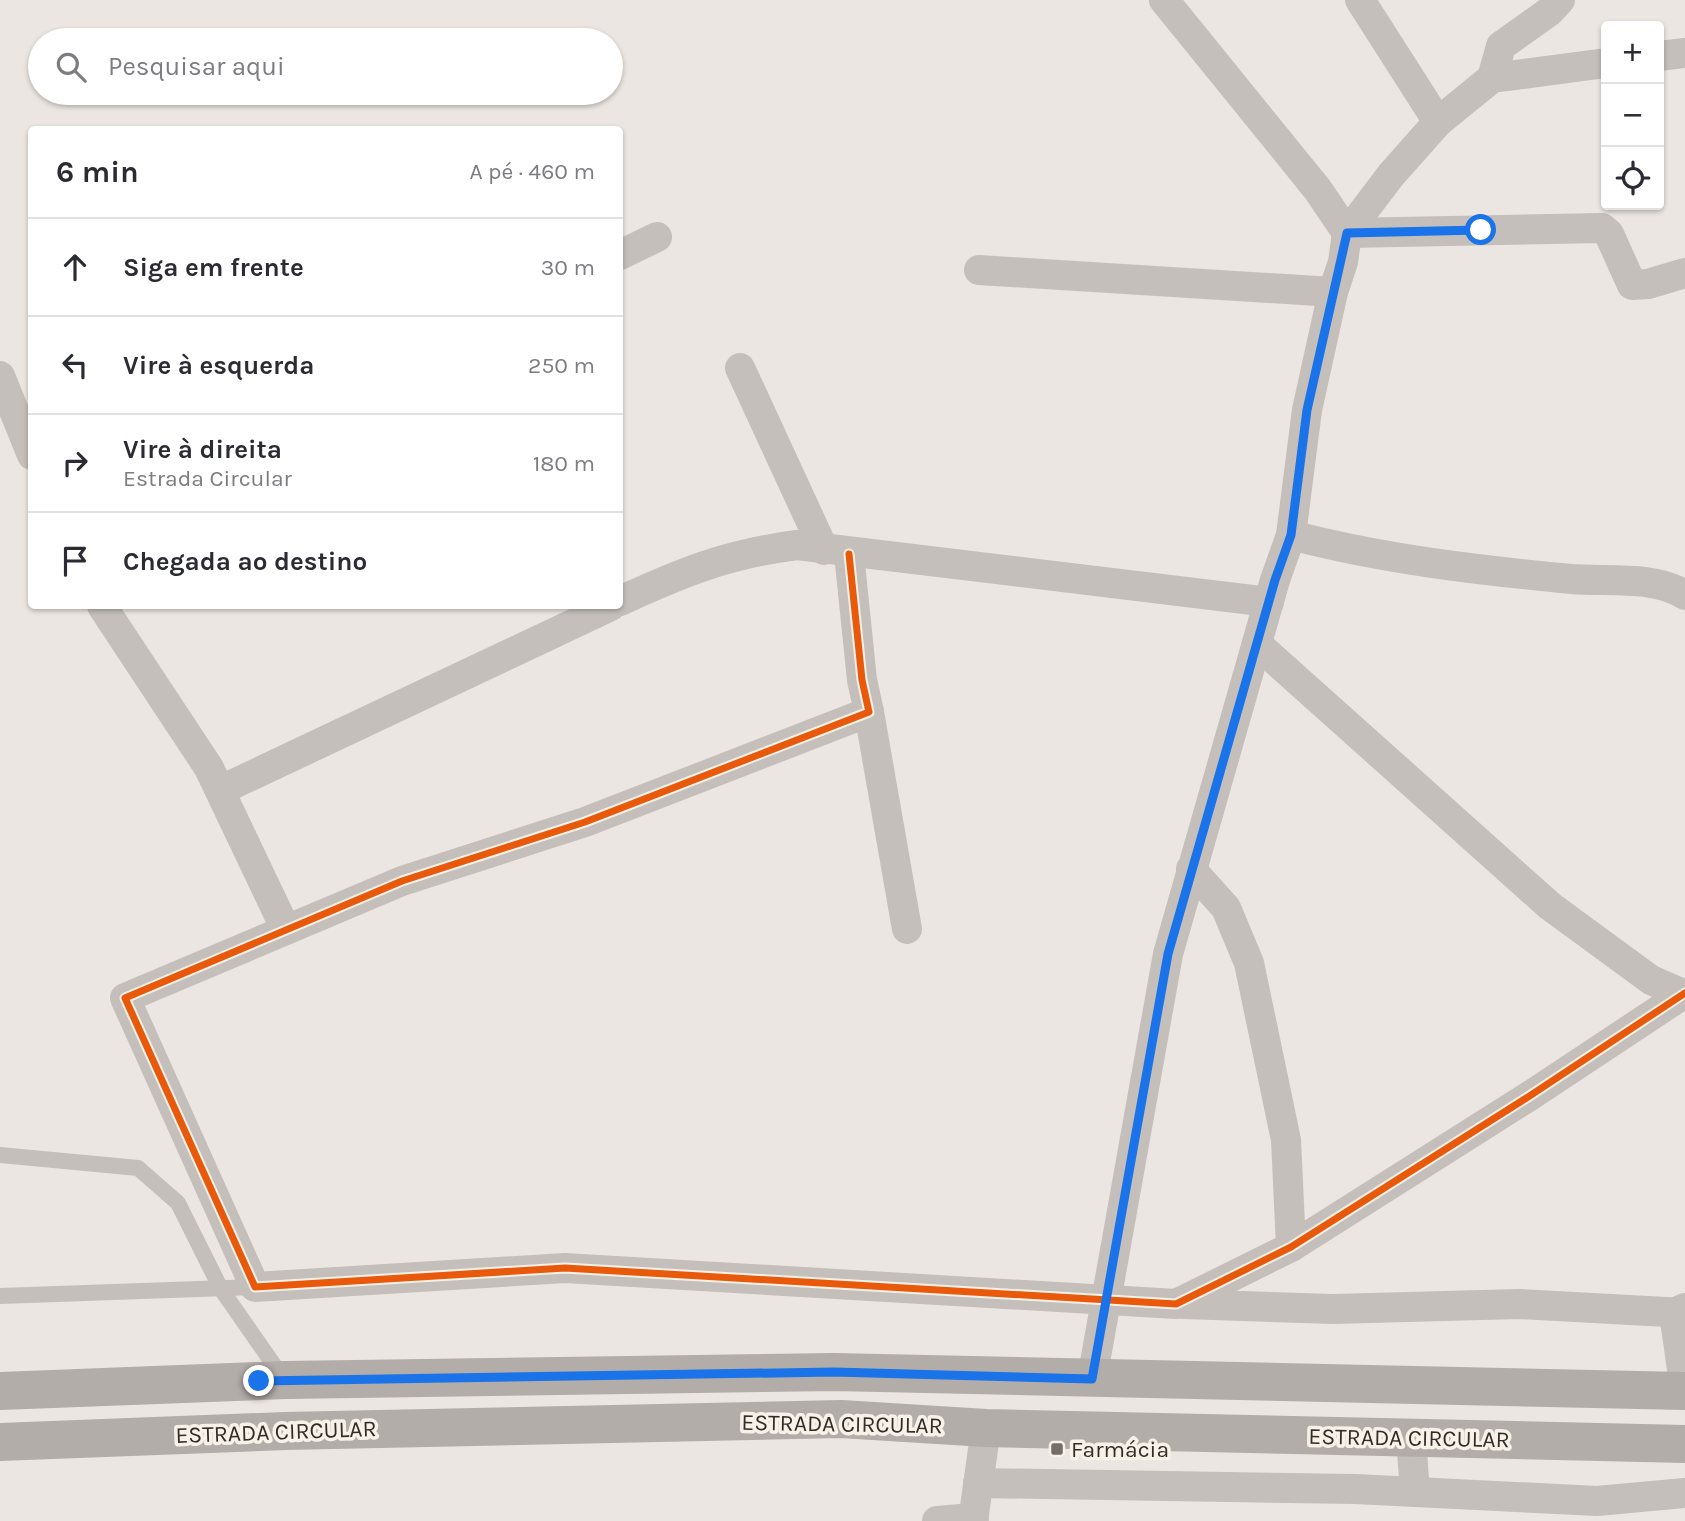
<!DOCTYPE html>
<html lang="pt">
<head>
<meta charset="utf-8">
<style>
  :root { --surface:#fff; --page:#f2f2f3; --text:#2b2b33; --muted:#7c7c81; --line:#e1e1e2 }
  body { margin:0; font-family:Karla,sans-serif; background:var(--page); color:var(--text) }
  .controls { position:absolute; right:21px; top:21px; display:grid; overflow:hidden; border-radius:7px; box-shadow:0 2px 5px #0004 }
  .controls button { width:63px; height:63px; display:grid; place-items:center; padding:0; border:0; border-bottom:2px solid var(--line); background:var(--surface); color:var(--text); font:35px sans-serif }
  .stop { position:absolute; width:21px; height:21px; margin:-16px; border:5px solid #1a73e8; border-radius:50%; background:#fff }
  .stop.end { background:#1a73e8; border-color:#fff; box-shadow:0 2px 7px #0008 }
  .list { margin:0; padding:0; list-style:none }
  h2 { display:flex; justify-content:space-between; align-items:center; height:91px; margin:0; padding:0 28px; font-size:30px }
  h2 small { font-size:23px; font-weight:400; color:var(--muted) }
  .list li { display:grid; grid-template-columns:46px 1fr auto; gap:21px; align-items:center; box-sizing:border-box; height:98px; padding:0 28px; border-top:2px solid var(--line) }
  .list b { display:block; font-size:26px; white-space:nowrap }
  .list p { margin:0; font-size:23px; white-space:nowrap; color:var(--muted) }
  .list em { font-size:23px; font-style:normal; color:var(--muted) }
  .icon { flex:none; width:38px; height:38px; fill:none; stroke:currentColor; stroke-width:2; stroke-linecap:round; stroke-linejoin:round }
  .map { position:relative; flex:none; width:1685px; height:1521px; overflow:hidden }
  .search { position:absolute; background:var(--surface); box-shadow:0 2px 5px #0004; left:28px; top:28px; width:595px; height:77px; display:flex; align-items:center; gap:18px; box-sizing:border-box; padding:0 24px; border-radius:38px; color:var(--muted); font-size:26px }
  .panel { position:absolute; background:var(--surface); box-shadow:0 2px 5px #0004; left:28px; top:126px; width:595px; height:483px; border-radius:7px }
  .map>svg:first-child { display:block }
</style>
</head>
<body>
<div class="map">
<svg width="1685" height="1521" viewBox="0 0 1685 1521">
  <rect width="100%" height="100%" fill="#ebe6e1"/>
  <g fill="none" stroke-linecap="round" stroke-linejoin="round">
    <!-- lane -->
    <g stroke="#c4bfba" stroke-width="16">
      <polyline points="0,1155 138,1168 178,1203 221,1289 283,1378"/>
      <polyline points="0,1296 255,1287"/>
    </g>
    <!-- street -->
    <g stroke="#c4bfba" stroke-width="30">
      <polyline points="1164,0 1318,190 1347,233"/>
      <polyline points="1360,0 1438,122"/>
      <polyline points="1659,56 1685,53"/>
      <polyline points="1492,78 1501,46 1550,11 1560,0"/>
      <polyline points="1347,233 1602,228 1609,234 1632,285 1648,284 1685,273"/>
      <polyline points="620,255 657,237"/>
      <polyline points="979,270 1333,292"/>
      <polyline points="740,368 824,550"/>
      <polyline points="0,376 32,455"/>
      <path d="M1291,535C1382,559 1477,570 1571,579C1607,582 1654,575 1685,595"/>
      <polyline points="849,554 862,680 869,712 585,822 402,881 125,998 255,1287 565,1268 1176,1304 1291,1247 1528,1097 1685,993"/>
      <path d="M620,601C683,572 727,554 797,545L1269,602"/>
      <polyline points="102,606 209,768 286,930"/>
      <polyline points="1257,644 1550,906 1651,980 1685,995"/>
      <polyline points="869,712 907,929"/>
      <polyline points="221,790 611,606"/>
      <polyline points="1191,869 1226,908 1249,963 1286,1140 1291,1247"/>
      <polyline points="1183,1304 1333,1309 1519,1304 1685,1313"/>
      <polyline points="1092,1379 1168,954 1275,580 1291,535 1307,410 1333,292 1343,262 1347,233 1391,175 1438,122 1492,78 1606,63"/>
      <polyline points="1685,1391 1674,1313 1685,1308"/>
      <polyline points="1411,1438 1415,1492"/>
      <polyline points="978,1483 1355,1489 1597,1501 1685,1493"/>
      <polyline points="937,1521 974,1518"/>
      <polyline points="973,1521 986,1428"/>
    </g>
    <!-- primary -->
    <g stroke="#b3ada9" stroke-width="38">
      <polyline points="0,1391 285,1380 834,1372 1685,1391"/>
      <polyline points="0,1442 285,1431 841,1419 986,1428 1685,1444"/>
    </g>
    <!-- cycleway casing -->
    <g stroke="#f8f1e8" stroke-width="11">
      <polyline id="cycleway" points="849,554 862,680 869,712 585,822 402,881 125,998 255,1287 565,1268 1176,1304 1291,1247 1528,1097 1685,993"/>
    </g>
    <!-- cycleway -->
    <use href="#cycleway" stroke="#e8590c" stroke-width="7"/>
  </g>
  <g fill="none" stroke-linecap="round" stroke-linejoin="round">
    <!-- route -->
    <polyline stroke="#1a73e8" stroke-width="9" points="259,1381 834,1372 1092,1379 1168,954 1275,580 1291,535 1307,410 1347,233 1481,230"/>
  </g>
  <!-- markers -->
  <rect fill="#746d69" stroke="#f8f1e8" stroke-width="2.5" x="1050" y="1442" width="14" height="14" rx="3.5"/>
  <g text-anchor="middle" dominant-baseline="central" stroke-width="7" stroke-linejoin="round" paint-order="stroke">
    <!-- street labels -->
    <g font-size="23" fill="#342c29" stroke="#f8f1e8">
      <text transform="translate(842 1424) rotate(1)">ESTRADA CIRCULAR</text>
      <text transform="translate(276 1432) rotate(-2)">ESTRADA CIRCULAR</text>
      <text transform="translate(1409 1438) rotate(1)">ESTRADA CIRCULAR</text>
    </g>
    <!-- poi labels -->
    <g font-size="23" fill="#342c29" stroke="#f8f1e8" text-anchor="start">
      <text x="1071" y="1449">Farmácia</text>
    </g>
  </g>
</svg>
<div class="controls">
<button>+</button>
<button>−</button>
<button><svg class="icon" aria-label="locate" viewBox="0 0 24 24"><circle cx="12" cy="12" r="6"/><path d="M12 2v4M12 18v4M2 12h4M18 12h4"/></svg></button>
</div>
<div class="stop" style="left:1481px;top:230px"></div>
<div class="stop end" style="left:259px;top:1381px"></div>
<div class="search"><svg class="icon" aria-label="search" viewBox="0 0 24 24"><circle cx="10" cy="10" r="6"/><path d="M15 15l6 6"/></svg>Pesquisar aqui</div>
<section class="panel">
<h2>6 min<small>A pé · 460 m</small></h2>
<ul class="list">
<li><svg class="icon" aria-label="ahead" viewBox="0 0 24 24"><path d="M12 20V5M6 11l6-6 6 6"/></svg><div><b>Siga em frente</b></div><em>30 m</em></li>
<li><svg class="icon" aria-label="left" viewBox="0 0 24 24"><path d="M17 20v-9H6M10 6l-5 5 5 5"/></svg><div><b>Vire à esquerda</b></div><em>250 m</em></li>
<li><svg class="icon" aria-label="right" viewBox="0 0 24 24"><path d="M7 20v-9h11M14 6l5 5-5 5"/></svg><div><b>Vire à direita</b><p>Estrada Circular</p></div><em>180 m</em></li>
<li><svg class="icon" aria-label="arrive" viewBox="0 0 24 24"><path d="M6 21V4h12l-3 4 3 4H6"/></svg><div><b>Chegada ao destino</b></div></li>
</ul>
</section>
</div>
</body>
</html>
